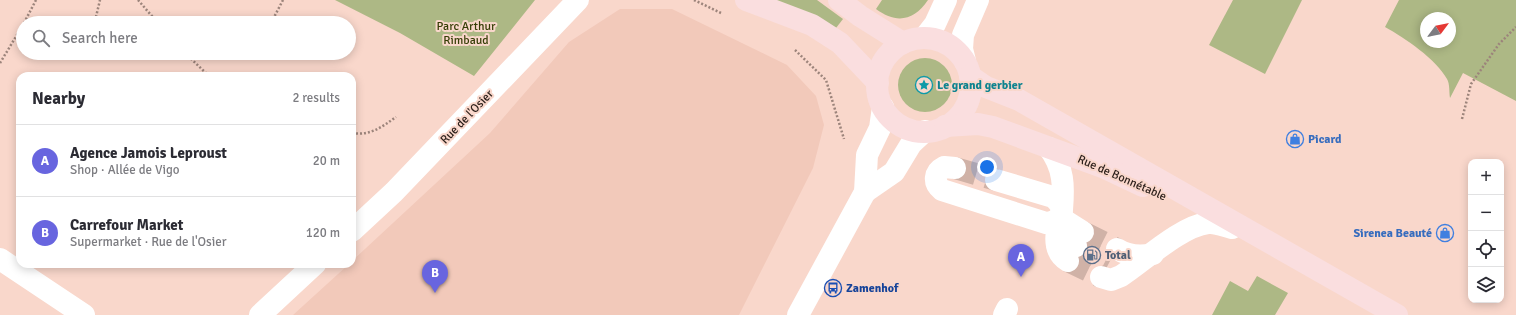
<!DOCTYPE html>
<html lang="en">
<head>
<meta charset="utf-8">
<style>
  :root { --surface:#fff; --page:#f2f2f3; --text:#2b2b33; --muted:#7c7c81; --line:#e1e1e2; --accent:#6865df }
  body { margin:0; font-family:Signika,sans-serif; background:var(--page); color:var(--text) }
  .controls { position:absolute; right:12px; bottom:12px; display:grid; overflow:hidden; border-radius:8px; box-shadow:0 2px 10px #0003 }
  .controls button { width:36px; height:36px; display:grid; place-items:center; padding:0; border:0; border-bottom:1px solid var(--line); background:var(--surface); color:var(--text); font:20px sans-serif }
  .compass { position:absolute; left:1420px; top:12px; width:36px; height:36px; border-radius:50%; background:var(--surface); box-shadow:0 2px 10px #0003; rotate:58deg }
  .you { position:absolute; left:987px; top:167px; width:14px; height:14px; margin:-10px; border:3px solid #fff; border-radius:50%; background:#1a73e8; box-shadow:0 0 0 6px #1a73e833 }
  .badge { display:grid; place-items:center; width:26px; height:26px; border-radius:50%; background:var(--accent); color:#fff; font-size:13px; font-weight:700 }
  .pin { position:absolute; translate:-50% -33px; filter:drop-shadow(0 1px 2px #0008) }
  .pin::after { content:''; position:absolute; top:21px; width:14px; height:12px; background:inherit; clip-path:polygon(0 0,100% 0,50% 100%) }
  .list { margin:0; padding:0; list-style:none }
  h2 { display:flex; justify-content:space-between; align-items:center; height:52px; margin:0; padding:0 16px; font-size:17px }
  h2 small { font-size:13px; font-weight:400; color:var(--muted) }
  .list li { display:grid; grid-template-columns:26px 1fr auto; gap:12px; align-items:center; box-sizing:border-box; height:72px; padding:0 16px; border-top:1px solid var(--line) }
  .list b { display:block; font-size:15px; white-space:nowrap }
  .list p { margin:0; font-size:13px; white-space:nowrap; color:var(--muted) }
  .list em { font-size:13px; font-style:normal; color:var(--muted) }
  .icon { flex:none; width:22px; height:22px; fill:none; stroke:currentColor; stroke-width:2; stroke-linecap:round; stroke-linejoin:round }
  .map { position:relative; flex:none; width:1516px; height:315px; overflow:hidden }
  .search { position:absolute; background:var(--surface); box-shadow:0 2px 10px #0003; left:16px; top:16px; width:340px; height:44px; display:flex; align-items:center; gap:10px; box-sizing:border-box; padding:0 14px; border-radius:22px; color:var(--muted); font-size:15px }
  .panel { position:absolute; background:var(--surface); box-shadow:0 2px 10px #0003; left:16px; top:72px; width:340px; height:196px; border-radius:12px }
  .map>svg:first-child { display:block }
</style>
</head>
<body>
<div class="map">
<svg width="1516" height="315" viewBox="0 0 1516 315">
  <rect width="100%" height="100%" fill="#f9d7cb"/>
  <!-- built -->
  <polygon fill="#f2c9ba" points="620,9 672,9 787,65 816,96 824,125 813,168 739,315 293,315 349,264 352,264 352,261 490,133 569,42"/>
  <!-- green -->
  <g fill="#adb885" fill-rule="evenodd">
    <polygon points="335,0 535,0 474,76 400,33"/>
    <polygon points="770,0 817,0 843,19 836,28"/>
    <path d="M882,0H928C914,21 896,24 876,9Z"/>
    <polygon points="1233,0 1302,0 1265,74 1209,45"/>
    <path d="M1399,0H1516V101L1463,73L1450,98C1449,92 1450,84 1447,79C1436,59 1405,38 1385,27ZM1426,18H1450V42H1426Z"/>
    <circle cx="925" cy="85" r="27"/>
    <polygon points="1257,276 1288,293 1275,315 1212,315 1230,281 1248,291"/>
  </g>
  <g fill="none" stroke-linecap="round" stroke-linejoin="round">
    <!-- minor-tunnel -->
    <g stroke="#d0b2a7" stroke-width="22" stroke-dasharray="22 11" stroke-linecap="butt">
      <polyline points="955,168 996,180"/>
      <polyline points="1083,232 1117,249"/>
      <polyline points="1076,246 1109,263"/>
      <polyline points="1068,261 1101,277"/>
    </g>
    <!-- path -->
    <g stroke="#9c847b" stroke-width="2.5" stroke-dasharray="2 2" stroke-linecap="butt">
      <polyline points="138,0 158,23"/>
      <polyline points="694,0 721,13"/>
      <polyline points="95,21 100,0"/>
      <polyline points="24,23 36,0"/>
      <polyline points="271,23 283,0"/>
      <polyline points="795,50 826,80 844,139"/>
      <polyline points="185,53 209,76"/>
      <polyline points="0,63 23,25"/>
      <polyline points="1462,119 1471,84 1499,44 1516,27"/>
      <path d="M352,133C370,136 382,127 396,117"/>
    </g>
    <!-- minor -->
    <g stroke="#fff" stroke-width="22">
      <polyline points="924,38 935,24 946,0"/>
      <polyline points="965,61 962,49 963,35 978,0"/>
      <path d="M1049,148C1064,168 1064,186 1062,210"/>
      <path d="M955,168L944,167C934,172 933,183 942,190L1046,223C1063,222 1067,207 1053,197L996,180"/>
      <polyline points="865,192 894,172 911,144 925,131"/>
      <path d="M1061,214C1056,229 1051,251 1068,261"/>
      <polyline points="1061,214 1064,220 1083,232"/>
      <path d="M1060,219C1059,231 1064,241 1076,246"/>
      <polyline points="352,231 394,192 578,0"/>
      <path d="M1117,249C1128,256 1140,257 1153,254"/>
      <polyline points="0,259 84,315"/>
      <path d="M1101,277L1111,280L1121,276C1144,261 1181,226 1208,223C1216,222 1224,226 1232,228"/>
      <polyline points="260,315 315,264"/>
      <polyline points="798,315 865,192 867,155 880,128 883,107"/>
      <polyline points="1004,315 1007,309"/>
    </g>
    <!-- major -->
    <g stroke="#fadedf" stroke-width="22">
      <polyline points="746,0 812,25 840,43 878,83"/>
      <polyline points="839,0 860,16 903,43"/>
      <circle cx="924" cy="85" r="47"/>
      <polyline points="970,76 986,87 1019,100 1397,315"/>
      <polyline points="945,126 978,124 993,127 1105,168 1143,186"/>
    </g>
  </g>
  <!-- icons -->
  <defs>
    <g id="sight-ring" transform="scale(0.9)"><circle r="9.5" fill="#f9d7cb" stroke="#0f9aa8" stroke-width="1.5"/><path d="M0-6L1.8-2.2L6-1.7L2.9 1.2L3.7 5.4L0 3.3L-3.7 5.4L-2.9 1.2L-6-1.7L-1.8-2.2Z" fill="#0f9aa8"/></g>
    <g id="shop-ring" transform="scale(0.9)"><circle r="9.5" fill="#f9d7cb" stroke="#3f7fe0" stroke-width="1.5"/><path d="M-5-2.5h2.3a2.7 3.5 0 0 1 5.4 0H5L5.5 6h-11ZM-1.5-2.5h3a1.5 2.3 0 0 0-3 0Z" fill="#3f7fe0"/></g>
    <g id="fuel-ring" transform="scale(0.9)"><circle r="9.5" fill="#f9d7cb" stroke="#5c6f8a" stroke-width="1.5"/><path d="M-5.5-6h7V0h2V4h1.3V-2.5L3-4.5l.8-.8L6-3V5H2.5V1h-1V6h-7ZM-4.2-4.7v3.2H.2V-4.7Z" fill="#5c6f8a"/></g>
    <g id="bus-ring" transform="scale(0.9)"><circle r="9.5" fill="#f9d7cb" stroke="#1a4fb4" stroke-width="1.5"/><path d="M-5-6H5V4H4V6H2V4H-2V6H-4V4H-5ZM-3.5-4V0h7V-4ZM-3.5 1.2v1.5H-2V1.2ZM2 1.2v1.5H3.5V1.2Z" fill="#1a4fb4"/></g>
  </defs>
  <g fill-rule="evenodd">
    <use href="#sight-ring" x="924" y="85"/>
    <use href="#shop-ring" x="1295" y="139"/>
    <use href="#shop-ring" x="1445" y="233"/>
    <use href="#fuel-ring" x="1092" y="255"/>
    <use href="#bus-ring" x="833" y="288"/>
  </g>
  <g text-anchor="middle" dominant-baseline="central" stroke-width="4" stroke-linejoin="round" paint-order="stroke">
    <!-- park labels -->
    <g font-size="12" fill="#353d06" stroke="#f9d7cb">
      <text x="466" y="26">Parc Arthur<tspan x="466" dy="14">Rimbaud</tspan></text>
    </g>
    <!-- culture labels -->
    <g font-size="12" font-weight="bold" fill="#0d838f" stroke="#f9d7cb" text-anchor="start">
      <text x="937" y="85">Le grand gerbier</text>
    </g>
    <!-- street labels -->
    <g font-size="12" fill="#2a1e19" stroke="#f9d7cb">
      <text transform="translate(467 117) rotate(-46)">Rue de l'Osier</text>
      <text transform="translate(1122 178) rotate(24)">Rue de Bonnétable</text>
    </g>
    <!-- shop labels -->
    <g font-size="12" font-weight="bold" fill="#366cbe" stroke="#f9d7cb" text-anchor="start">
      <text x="1308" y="139">Picard</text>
      <text x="1432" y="233" text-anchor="end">Sirenea Beauté</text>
    </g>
    <!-- service labels -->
    <g font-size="12" font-weight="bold" fill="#4e5e75" stroke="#f9d7cb" text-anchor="start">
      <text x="1105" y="255">Total</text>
    </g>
    <!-- transit labels -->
    <g font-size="12" font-weight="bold" fill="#164399" stroke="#f9d7cb" text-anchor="start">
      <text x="846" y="288">Zamenhof</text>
    </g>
  </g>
</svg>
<div class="controls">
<button>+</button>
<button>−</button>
<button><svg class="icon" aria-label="locate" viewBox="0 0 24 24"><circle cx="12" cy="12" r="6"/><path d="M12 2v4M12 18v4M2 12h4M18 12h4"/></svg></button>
<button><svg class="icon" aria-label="layers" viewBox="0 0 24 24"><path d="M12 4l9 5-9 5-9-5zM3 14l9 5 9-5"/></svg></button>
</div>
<svg class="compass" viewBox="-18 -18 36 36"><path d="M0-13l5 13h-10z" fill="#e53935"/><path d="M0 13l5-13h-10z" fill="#7c7c81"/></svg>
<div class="you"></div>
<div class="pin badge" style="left:1021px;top:277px">A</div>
<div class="pin badge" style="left:435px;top:293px">B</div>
<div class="search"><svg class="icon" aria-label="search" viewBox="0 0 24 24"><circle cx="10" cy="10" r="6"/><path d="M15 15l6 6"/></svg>Search here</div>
<section class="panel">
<h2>Nearby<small>2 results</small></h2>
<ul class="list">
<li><span class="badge">A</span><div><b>Agence Jamois Leproust</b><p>Shop · Allée de Vigo</p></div><em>20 m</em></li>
<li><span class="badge">B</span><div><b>Carrefour Market</b><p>Supermarket · Rue de l'Osier</p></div><em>120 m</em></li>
</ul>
</section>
</div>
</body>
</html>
